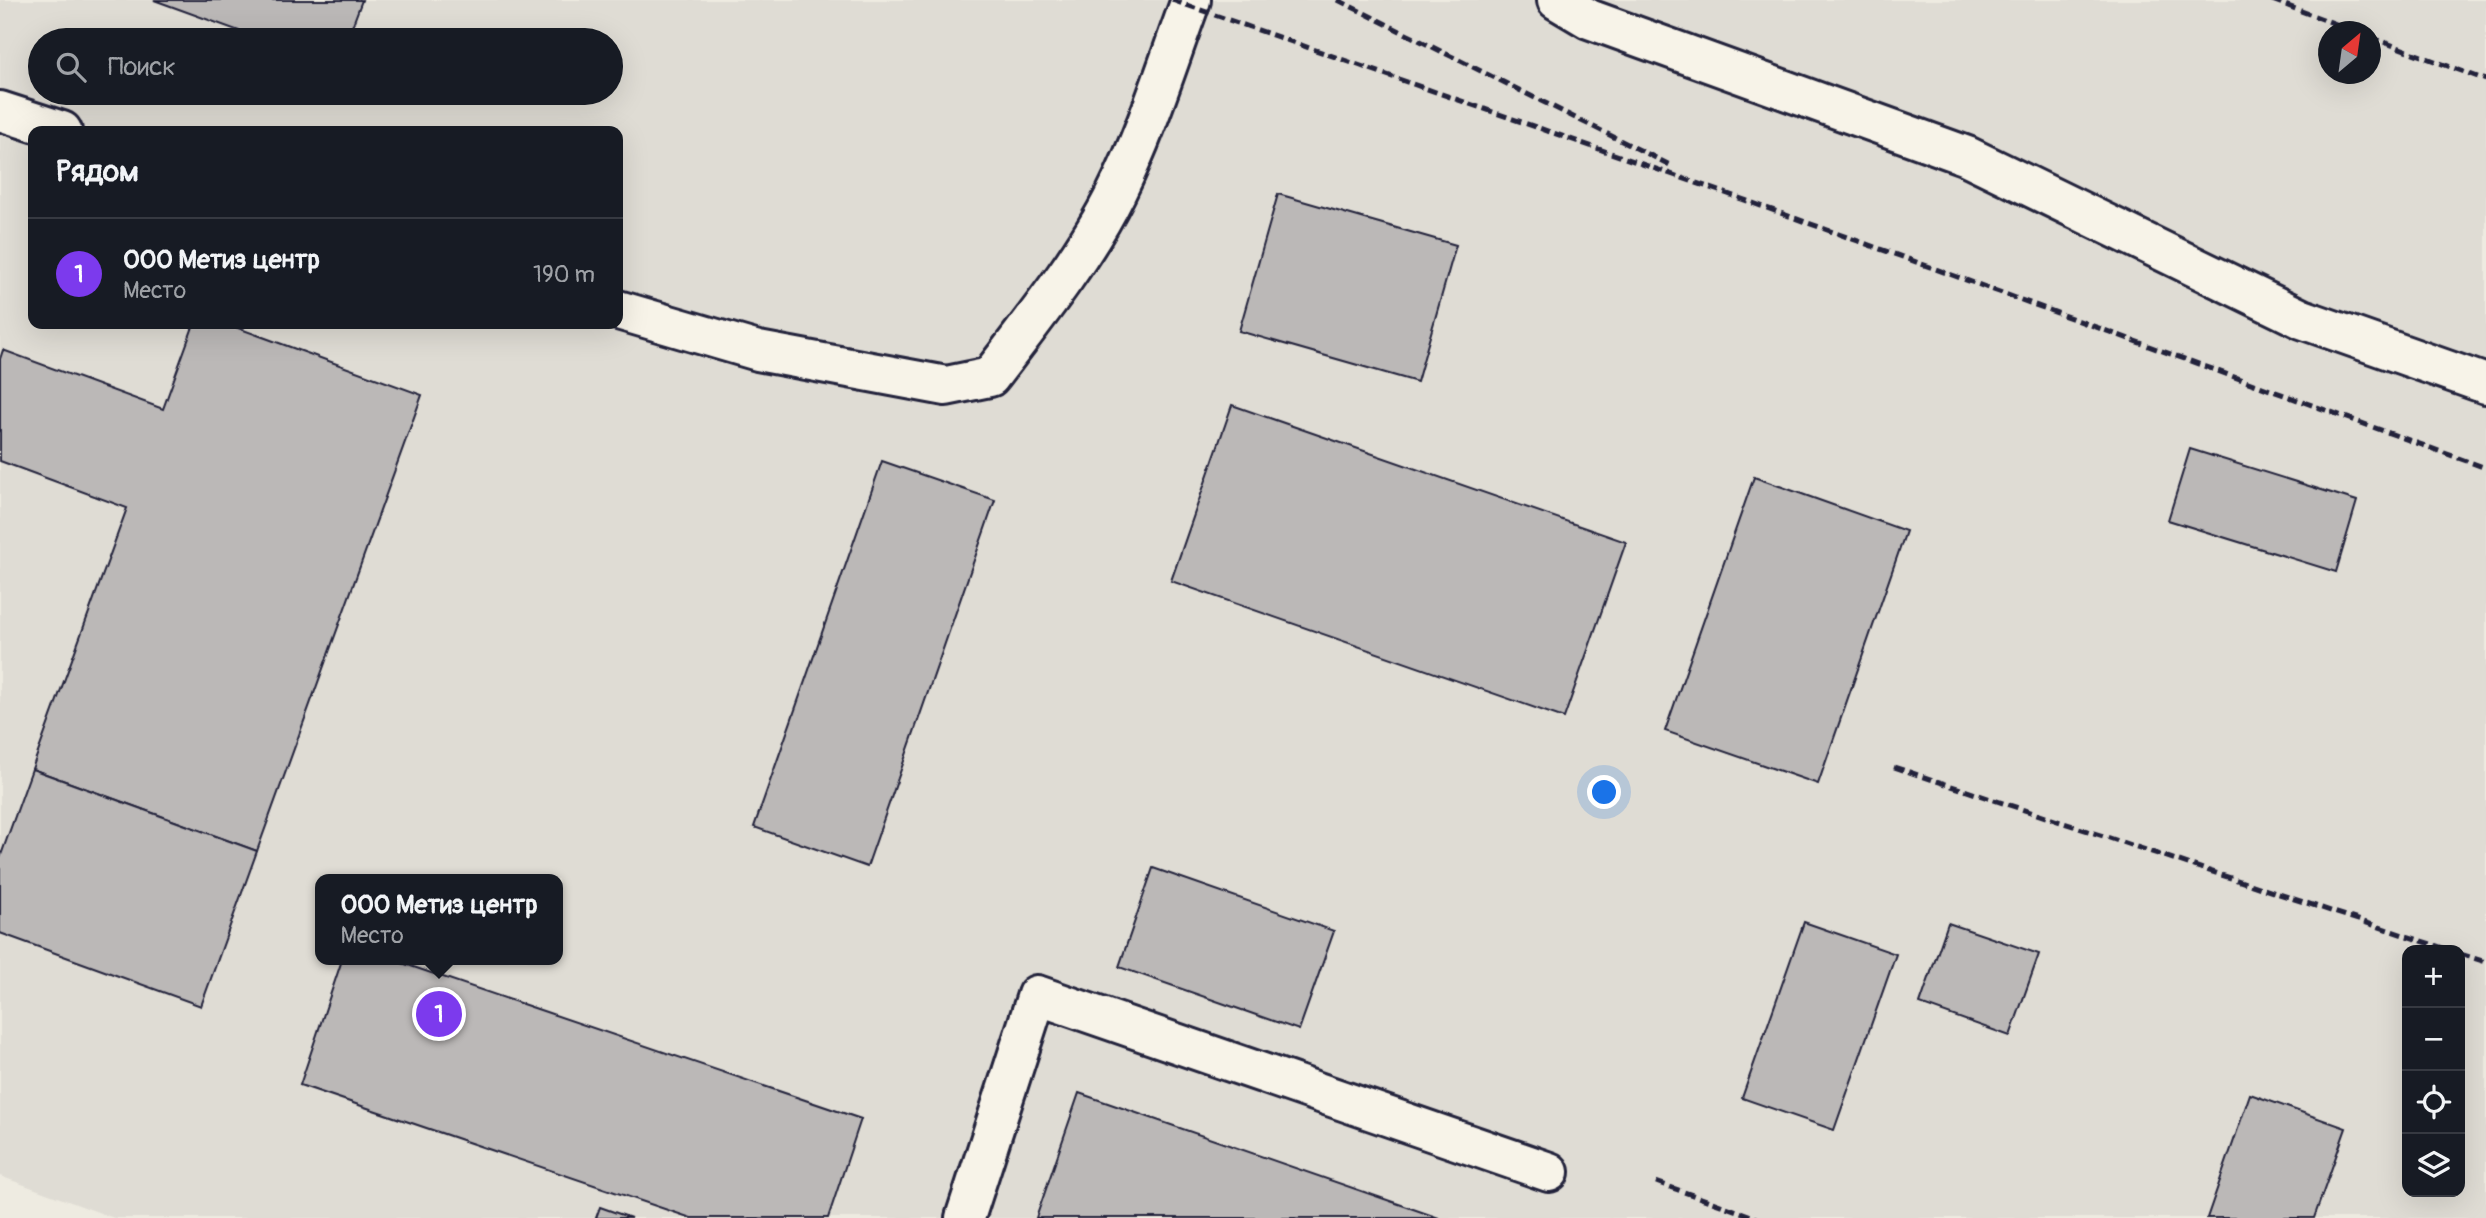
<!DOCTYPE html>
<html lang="ru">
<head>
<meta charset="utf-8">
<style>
  :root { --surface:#171b24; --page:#242831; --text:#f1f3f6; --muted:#9ea1a6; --line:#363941; --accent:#7c3aed }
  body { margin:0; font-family:Pangolin,sans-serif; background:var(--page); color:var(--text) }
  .controls { position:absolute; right:21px; bottom:21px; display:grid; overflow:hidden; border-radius:14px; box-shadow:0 7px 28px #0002 }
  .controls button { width:63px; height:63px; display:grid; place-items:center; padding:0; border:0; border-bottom:2px solid var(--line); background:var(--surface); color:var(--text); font:35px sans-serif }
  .compass { position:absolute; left:2318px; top:21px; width:63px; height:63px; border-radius:50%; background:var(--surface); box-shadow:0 7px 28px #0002; rotate:29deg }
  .you { position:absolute; left:1605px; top:793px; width:24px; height:24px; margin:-18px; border:5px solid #fff; border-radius:50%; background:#1a73e8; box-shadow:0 0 0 10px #1a73e833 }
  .badge { display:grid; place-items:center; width:46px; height:46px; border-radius:50%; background:var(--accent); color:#fff; font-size:23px; font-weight:700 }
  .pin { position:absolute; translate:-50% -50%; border:4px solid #fff; box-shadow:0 2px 7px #0006 }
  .popup { position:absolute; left:315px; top:874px; width:248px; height:91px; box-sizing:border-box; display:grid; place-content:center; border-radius:14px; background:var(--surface); filter:drop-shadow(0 2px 5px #0005); font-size:23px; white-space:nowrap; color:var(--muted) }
  .popup b { font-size:26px; color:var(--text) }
  .popup::after { content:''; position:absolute; left:50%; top:100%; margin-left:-14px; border:14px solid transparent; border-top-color:var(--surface) }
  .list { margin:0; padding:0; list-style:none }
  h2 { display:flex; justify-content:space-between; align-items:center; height:91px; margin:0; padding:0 28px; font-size:30px }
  h2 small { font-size:23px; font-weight:400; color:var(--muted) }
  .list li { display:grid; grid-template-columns:46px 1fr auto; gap:21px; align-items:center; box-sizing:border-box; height:112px; padding:0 28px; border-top:2px solid var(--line) }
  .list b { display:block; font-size:26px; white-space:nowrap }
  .list p { margin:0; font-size:23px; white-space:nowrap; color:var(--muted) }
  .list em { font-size:23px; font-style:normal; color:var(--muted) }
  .icon { flex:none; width:38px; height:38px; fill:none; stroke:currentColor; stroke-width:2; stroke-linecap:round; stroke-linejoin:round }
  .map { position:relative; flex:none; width:2486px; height:1218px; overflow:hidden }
  .search { position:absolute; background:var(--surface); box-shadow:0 7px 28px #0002; left:28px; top:28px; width:595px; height:77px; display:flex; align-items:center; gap:18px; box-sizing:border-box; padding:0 24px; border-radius:38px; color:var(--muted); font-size:26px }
  .panel { position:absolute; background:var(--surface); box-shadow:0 7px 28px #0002; left:28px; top:126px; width:595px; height:203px; border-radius:14px }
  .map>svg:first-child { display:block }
</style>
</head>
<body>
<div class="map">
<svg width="2486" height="1218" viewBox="0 0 2486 1218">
  <rect width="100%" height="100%" fill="#eeebe1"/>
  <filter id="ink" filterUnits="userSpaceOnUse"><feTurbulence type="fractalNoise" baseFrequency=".0143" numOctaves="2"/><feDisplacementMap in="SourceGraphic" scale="14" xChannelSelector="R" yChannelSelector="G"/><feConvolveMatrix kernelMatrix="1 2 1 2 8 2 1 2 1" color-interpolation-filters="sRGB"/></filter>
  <g filter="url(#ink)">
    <!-- built -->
    <path fill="#dfdcd4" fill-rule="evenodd" d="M0,0H2486V1218H114L0,1176ZM2328,32H2370V74H2328ZM40,40H611V93H40ZM33,131H618V324H33ZM320,879H558V960H320ZM2407,950H2460V1192H2407Z"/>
    <!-- building -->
    <g fill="#bbb8b7" stroke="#22223b" stroke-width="2">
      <polygon points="154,0 362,0 347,40 264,40"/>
      <polygon points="1278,194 1456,245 1417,382 1239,331"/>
      <polygon points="194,324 227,324 422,395 257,851 32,769 127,508 0,461 0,359 3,350 163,409"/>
      <polygon points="1232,405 1626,542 1564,718 1171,581"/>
      <polygon points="2190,449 2357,501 2336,572 2168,520"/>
      <polygon points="882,461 995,500 867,867 754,827"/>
      <polygon points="1754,477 1906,531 1818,784 1665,731"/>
      <polygon points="32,769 257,851 201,1006 0,933 0,858"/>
      <polygon points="1153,868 1334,931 1299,1030 1119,967"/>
      <polygon points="1804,922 1896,954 1834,1130 1742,1098"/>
      <polygon points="1948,923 2039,954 2010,1036 1920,1004"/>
      <polygon points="342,960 393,960 861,1119 828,1218 691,1218 300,1085"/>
      <polygon points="1079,1093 1439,1218 1036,1218"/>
      <polygon points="2250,1094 2346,1128 2314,1218 2207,1218"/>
      <polygon points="600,1207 631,1218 596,1218"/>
    </g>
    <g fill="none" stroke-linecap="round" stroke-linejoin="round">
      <!-- minor casing -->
      <g stroke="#22223b" stroke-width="44">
        <g id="minor">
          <polyline points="1557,0 1589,19 1967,156 2302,319 2486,384"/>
          <polyline points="0,111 62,131"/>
          <path d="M618,310L758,351L946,386L990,377C1032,322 1085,256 1116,193C1147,131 1167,65 1191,0"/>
          <polyline points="965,1218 1037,995 1549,1172"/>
        </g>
      </g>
      <!-- minor -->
      <use href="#minor" stroke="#f7f3e8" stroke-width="38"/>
      <!-- rail -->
      <g stroke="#22223b" stroke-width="5" stroke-dasharray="10 5" stroke-linecap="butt">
        <polyline points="1172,0 1728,194 2486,468"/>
        <polyline points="1338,0 1670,165"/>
        <polyline points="2272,0 2357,32"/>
        <polyline points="2370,37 2486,80"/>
        <polyline points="1894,767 2449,950"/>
        <polyline points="2460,954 2486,962"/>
        <polyline points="1656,1182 1757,1218"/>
      </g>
    </g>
  </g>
</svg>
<div class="controls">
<button>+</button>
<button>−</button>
<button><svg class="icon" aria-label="locate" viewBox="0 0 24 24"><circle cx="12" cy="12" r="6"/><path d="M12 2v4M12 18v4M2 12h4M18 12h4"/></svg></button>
<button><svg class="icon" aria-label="layers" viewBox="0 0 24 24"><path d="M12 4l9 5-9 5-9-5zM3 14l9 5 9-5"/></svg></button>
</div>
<svg class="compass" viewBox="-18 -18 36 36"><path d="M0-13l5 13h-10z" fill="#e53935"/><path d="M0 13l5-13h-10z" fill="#9ea1a6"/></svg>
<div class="you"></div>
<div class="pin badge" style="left:439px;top:1014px">1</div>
<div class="popup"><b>ООО Метиз центр</b>Место</div>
<div class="search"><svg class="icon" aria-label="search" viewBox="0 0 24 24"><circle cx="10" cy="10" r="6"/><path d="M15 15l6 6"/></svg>Поиск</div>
<section class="panel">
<h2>Рядом<small></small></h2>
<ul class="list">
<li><span class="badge">1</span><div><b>ООО Метиз центр</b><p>Место</p></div><em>190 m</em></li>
</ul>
</section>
</div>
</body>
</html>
